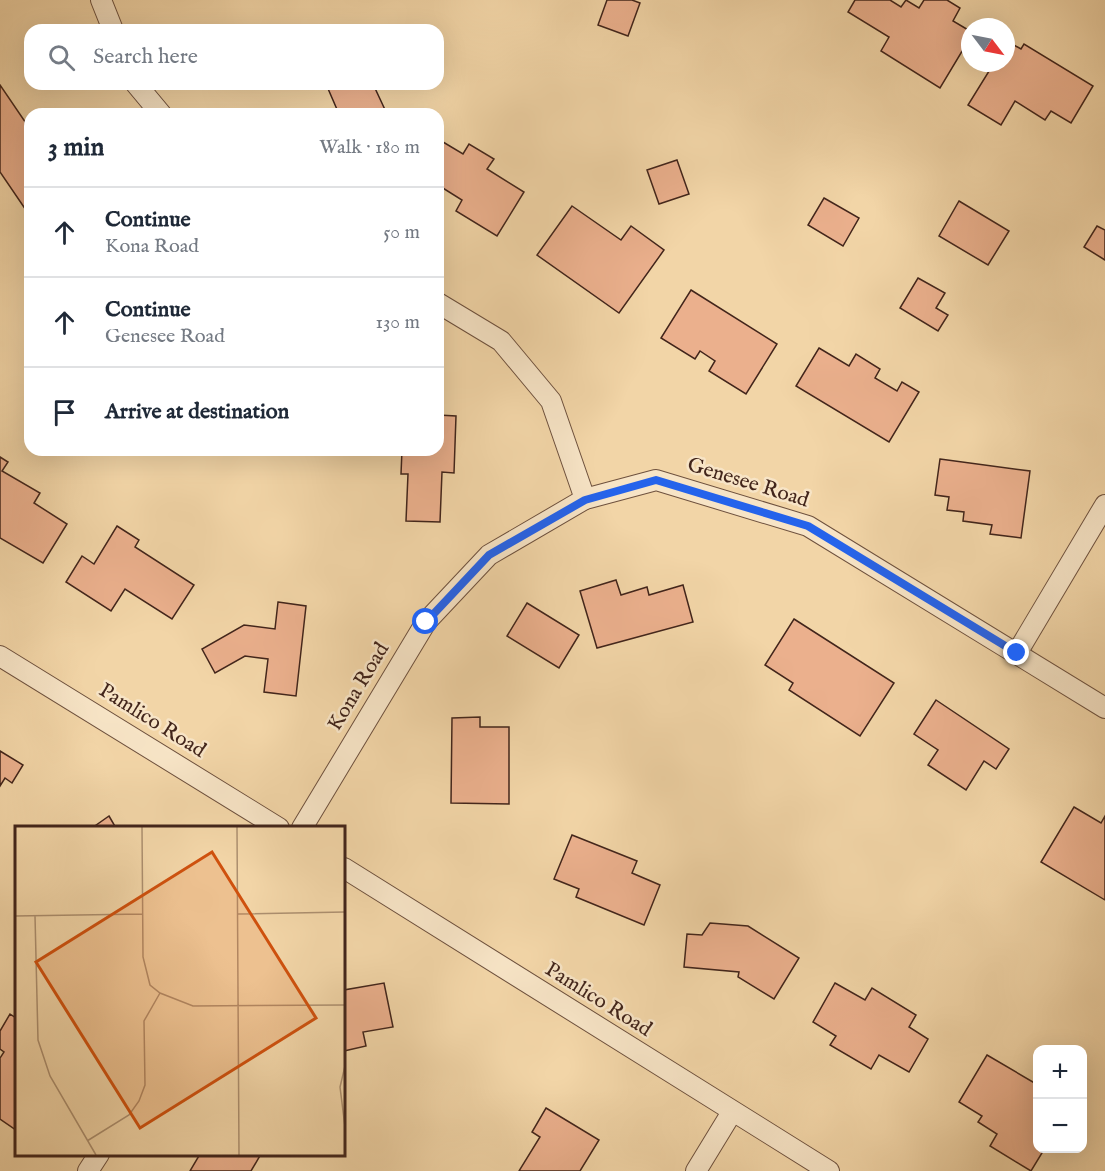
<!DOCTYPE html>
<html lang="en">
<head>
<meta charset="utf-8">
<style>
  :root { --surface:#fff; --page:#f6f6f7; --text:#1f2937; --muted:#747a83; --line:#e0e1e3 }
  body { margin:0; font-family:"IM FELL English",serif; background:var(--page); color:var(--text) }
  .controls { position:absolute; right:18px; bottom:18px; display:grid; overflow:hidden; border-radius:12px; box-shadow:0 6px 24px #0002 }
  .controls button { width:54px; height:54px; display:grid; place-items:center; padding:0; border:0; border-bottom:2px solid var(--line); background:var(--surface); color:var(--text); font:30px sans-serif }
  .compass { position:absolute; left:961px; top:18px; width:54px; height:54px; border-radius:50%; background:var(--surface); box-shadow:0 6px 24px #0002; rotate:122deg }
  .stop { position:absolute; width:18px; height:18px; margin:-14px; border:4px solid #2563eb; border-radius:50%; background:#fff }
  .stop.end { background:#2563eb; border-color:#fff; box-shadow:0 2px 6px #0008 }
  .list { margin:0; padding:0; list-style:none }
  h2 { display:flex; justify-content:space-between; align-items:center; height:78px; margin:0; padding:0 24px; font-size:26px }
  h2 small { font-size:20px; font-weight:400; color:var(--muted) }
  .list li { display:grid; grid-template-columns:39px 1fr auto; gap:18px; align-items:center; box-sizing:border-box; height:90px; padding:0 24px; border-top:2px solid var(--line) }
  .list b { display:block; font-size:22px; white-space:nowrap }
  .list p { margin:0; font-size:20px; white-space:nowrap; color:var(--muted) }
  .list em { font-size:20px; font-style:normal; color:var(--muted) }
  .icon { flex:none; width:33px; height:33px; fill:none; stroke:currentColor; stroke-width:2; stroke-linecap:round; stroke-linejoin:round }
  .map { position:relative; flex:none; width:1105px; height:1171px; overflow:hidden }
  .search { position:absolute; background:var(--surface); box-shadow:0 6px 24px #0002; left:24px; top:24px; width:420px; height:66px; display:flex; align-items:center; gap:15px; box-sizing:border-box; padding:0 21px; border-radius:18px; color:var(--muted); font-size:22px }
  .panel { position:absolute; background:var(--surface); box-shadow:0 6px 24px #0002; left:24px; top:108px; width:420px; height:348px; border-radius:18px }
  .map>svg:first-child { display:block }
</style>
</head>
<body>
<div class="map">
<svg width="1105" height="1171" viewBox="0 0 1105 1171">
  <rect width="100%" height="100%" fill="#f2d5a7"/>
  <filter id="stains"><feTurbulence type="fractalNoise" baseFrequency=".00333" numOctaves="4"/><feColorMatrix values="0 0 0 0 .2 0 0 0 0 .09 0 0 0 0 .02 0 0 0 .5 -.17"/></filter>
  <radialGradient id="worn" r=".72"><stop offset=".6" stop-color="#630" stop-opacity="0"/><stop offset="1" stop-color="#630" stop-opacity=".3"/></radialGradient>
  <!-- building -->
  <g fill="#ebb08d" stroke="#42251b" stroke-width="1.5">
    <polygon points="607,0 632,0 640,3 628,36 598,25"/>
    <polygon points="855,0 890,0 901,7 906,0 919,8 924,0 947,0 960,8 953,21 970,31 970,38 940,88 881,51 889,37 848,12"/>
    <polygon points="1007,41 1021,49 1024,44 1093,86 1071,123 1051,111 1045,120 1015,101 1001,125 968,105 994,63 1006,63"/>
    <polygon points="326,84 373,84 387,114 339,114"/>
    <polygon points="0,85 30,129 30,216 0,172"/>
    <polygon points="438,139 463,154 469,144 494,159 487,169 524,192 497,236 456,211 462,200 438,185"/>
    <polygon points="677,160 689,194 659,204 647,170"/>
    <polygon points="824,198 859,218 843,246 808,225"/>
    <polygon points="959,201 1009,231 988,265 939,236"/>
    <polygon points="572,206 621,240 631,226 664,250 619,313 537,255"/>
    <polygon points="1097,226 1105,230 1105,260 1084,247"/>
    <polygon points="918,278 945,293 936,308 948,315 938,331 900,308"/>
    <polygon points="691,290 777,344 746,394 709,371 715,361 700,351 695,359 661,338"/>
    <polygon points="819,348 849,366 856,354 880,369 875,378 897,391 902,382 919,392 889,442 796,386"/>
    <polygon points="438,415 456,416 454,473 442,472 440,522 406,521 408,474 401,474 402,450 438,450"/>
    <polygon points="0,457 8,462 2,471 40,493 34,503 67,524 43,563 0,538"/>
    <polygon points="940,459 1030,471 1021,538 990,534 992,525 963,521 964,512 947,510 949,497 935,495"/>
    <polygon points="117,526 139,540 135,547 194,585 172,619 125,589 111,611 66,582 82,556 94,564"/>
    <polygon points="616,580 621,595 647,587 649,595 683,585 693,622 597,648 580,591"/>
    <polygon points="278,602 306,606 296,696 264,692 268,659 245,656 215,673 202,649 244,625 275,629"/>
    <polygon points="527,603 579,635 559,668 507,636"/>
    <polygon points="794,619 894,683 860,736 789,690 793,683 765,665"/>
    <polygon points="936,700 1009,749 996,769 984,761 966,790 928,765 938,750 914,734"/>
    <polygon points="480,717 480,727 509,727 509,804 451,803 452,718"/>
    <polygon points="0,751 23,765 12,783 5,778 0,786"/>
    <polygon points="1074,807 1101,823 1105,816 1105,900 1041,862"/>
    <polygon points="109,816 116,828 92,828"/>
    <polygon points="572,835 637,861 632,873 660,885 644,925 576,897 579,889 554,879"/>
    <polygon points="710,923 748,926 799,958 774,999 738,977 739,972 684,967 687,934 702,935"/>
    <polygon points="384,983 393,1027 363,1032 366,1046 344,1051 344,990"/>
    <polygon points="835,983 865,1000 872,988 916,1015 909,1027 928,1039 909,1072 879,1055 871,1069 830,1045 836,1036 813,1022"/>
    <polygon points="10,1014 16,1018 16,1130 0,1119 0,1058 4,1052 0,1049 0,1031"/>
    <polygon points="987,1055 1038,1085 1038,1148 1045,1148 1031,1171 990,1146 997,1134 978,1122 982,1116 959,1102"/>
    <polygon points="546,1108 599,1140 580,1171 519,1171 540,1137 532,1132"/>
    <polygon points="200,1154 261,1154 251,1171 190,1171"/>
  </g>
  <g fill="none" stroke-linecap="round" stroke-linejoin="round">
    <!-- minor casing -->
    <g stroke="#6e513e" stroke-width="22">
      <g id="minor">
        <polyline points="101,0 113,30"/>
        <polyline points="136,84 161,114"/>
        <polyline points="438,303 501,341 551,401 585,499"/>
        <polyline points="1017,653 1105,505"/>
        <polyline points="0,656 279,828"/>
        <polyline points="302,828 426,622 489,555 585,499 656,480 808,526 1105,708"/>
        <polyline points="344,868 829,1171"/>
        <polyline points="88,1171 99,1154"/>
        <polyline points="696,1171 732,1112"/>
      </g>
    </g>
    <!-- minor -->
    <use href="#minor" stroke="#f7e4c6" stroke-width="20"/>
  </g>
  <g fill="none" stroke-linecap="round" stroke-linejoin="round">
    <!-- route -->
    <polyline stroke="#2563eb" stroke-width="8" points="426,622 489,555 585,500 656,480 808,526 1017,653"/>
  </g>
  <g text-anchor="middle" dominant-baseline="central" stroke-width="5" stroke-linejoin="round" paint-order="stroke">
    <!-- street labels -->
    <g font-size="21" fill="#42251b" stroke="#f7e4c6">
      <text transform="translate(748 483) rotate(17)">Genesee Road</text>
      <text transform="translate(359 687) rotate(-59)">Kona Road</text>
      <text transform="translate(152 721) rotate(32)">Pamlico Road</text>
      <text transform="translate(598 1000) rotate(32)">Pamlico Road</text>
    </g>
  </g>
  <!-- overview -->
  <g transform="translate(15 826)">
    <rect width="330" height="330" fill="#f2d5a7"/>
    <path fill="none" stroke="#ac8f6f" stroke-width="1.5" d="M127,1L128,131L135,159L145,167L178,180L330,179M222,1L224,329M223,88L330,86M0,90L127,88M20,90L23,214L35,250L81,329M330,240L325,261L330,301M72,315L114,289L124,275L130,259L129,195L145,167"/>
    <path fill="#cf510e" fill-opacity="0.15" stroke="#cf510e" stroke-width="3" d="M197,26L301,192L125,302L21,136Z"/>
    <rect width="330" height="330" fill="none" stroke="#42251b" stroke-width="3"/>
  </g>
  <rect width="100%" height="100%" filter="url(#stains)"/>
  <rect width="100%" height="100%" fill="url(#worn)"/>
</svg>
<div class="controls">
<button>+</button>
<button>−</button>
</div>
<svg class="compass" viewBox="-18 -18 36 36"><path d="M0-13l5 13h-10z" fill="#e53935"/><path d="M0 13l5-13h-10z" fill="#747a83"/></svg>
<div class="stop" style="left:426px;top:622px"></div>
<div class="stop end" style="left:1017px;top:653px"></div>
<div class="search"><svg class="icon" aria-label="search" viewBox="0 0 24 24"><circle cx="10" cy="10" r="6"/><path d="M15 15l6 6"/></svg>Search here</div>
<section class="panel">
<h2>3 min<small>Walk · 180 m</small></h2>
<ul class="list">
<li><svg class="icon" aria-label="ahead" viewBox="0 0 24 24"><path d="M12 20V5M6 11l6-6 6 6"/></svg><div><b>Continue</b><p>Kona Road</p></div><em>50 m</em></li>
<li><svg class="icon" aria-label="ahead" viewBox="0 0 24 24"><path d="M12 20V5M6 11l6-6 6 6"/></svg><div><b>Continue</b><p>Genesee Road</p></div><em>130 m</em></li>
<li><svg class="icon" aria-label="arrive" viewBox="0 0 24 24"><path d="M6 21V4h12l-3 4 3 4H6"/></svg><div><b>Arrive at destination</b></div></li>
</ul>
</section>
</div>
</body>
</html>
